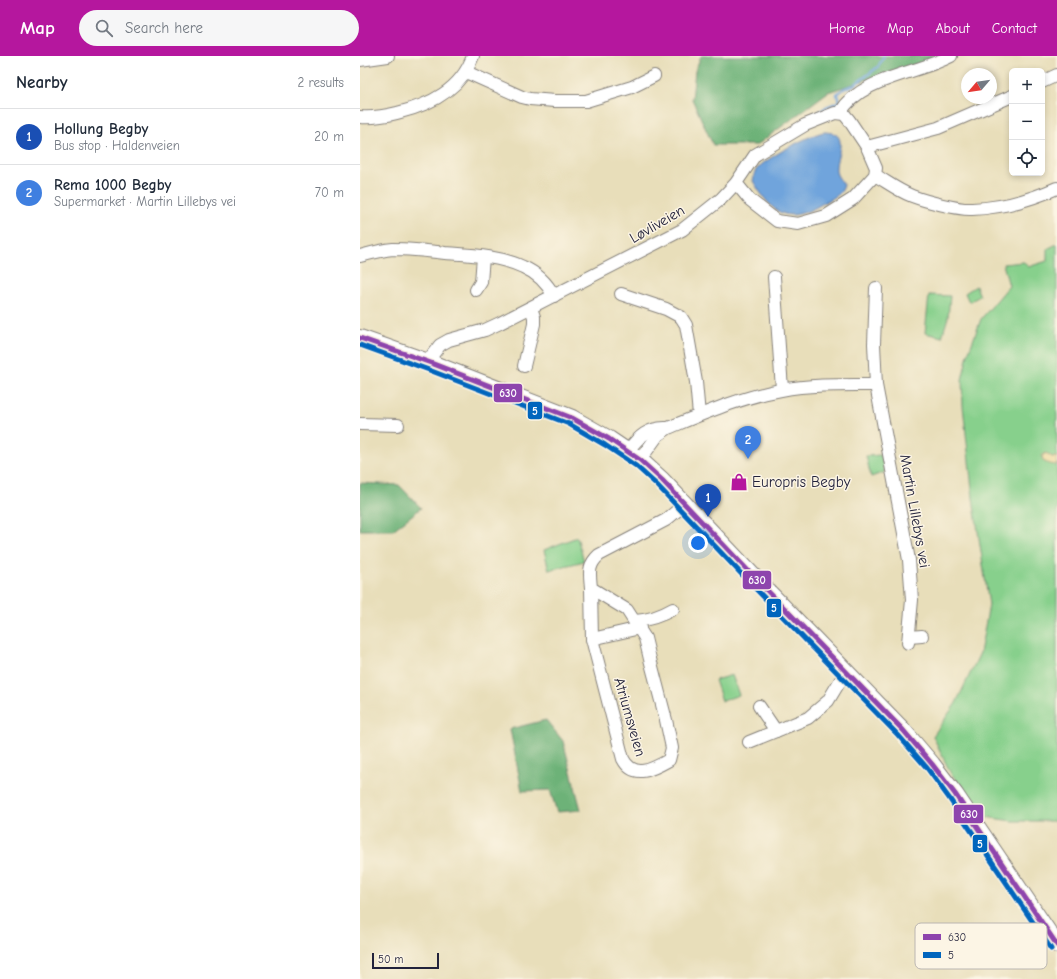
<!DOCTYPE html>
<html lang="en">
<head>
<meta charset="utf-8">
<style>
  :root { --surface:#fff; --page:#f6f6f7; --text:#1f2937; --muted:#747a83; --line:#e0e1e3; --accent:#b5179e }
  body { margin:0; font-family:"Comic Neue",sans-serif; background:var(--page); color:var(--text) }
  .controls { position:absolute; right:12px; top:12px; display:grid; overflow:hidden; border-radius:6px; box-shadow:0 2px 6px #0003 }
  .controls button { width:36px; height:36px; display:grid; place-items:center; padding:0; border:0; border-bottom:1px solid var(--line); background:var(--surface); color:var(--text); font:20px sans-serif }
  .compass { position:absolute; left:601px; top:12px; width:36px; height:36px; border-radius:50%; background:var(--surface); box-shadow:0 2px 6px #0003; rotate:241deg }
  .scale { position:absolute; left:12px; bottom:10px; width:67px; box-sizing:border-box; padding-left:4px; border:2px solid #22223b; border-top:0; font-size:11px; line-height:14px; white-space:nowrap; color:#22223b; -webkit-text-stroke:3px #fcf5e5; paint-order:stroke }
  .you { position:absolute; left:338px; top:487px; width:14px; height:14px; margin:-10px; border:3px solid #fff; border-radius:50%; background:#1a73e8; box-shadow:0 0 0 6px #1a73e833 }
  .badge { display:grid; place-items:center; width:26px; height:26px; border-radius:50%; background:var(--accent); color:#fff; font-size:13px; font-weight:700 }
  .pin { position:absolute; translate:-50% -33px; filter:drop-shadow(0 1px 2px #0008) }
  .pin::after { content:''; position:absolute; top:21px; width:14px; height:12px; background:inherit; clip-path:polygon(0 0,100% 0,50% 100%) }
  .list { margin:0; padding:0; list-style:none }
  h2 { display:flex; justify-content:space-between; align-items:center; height:52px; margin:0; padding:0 16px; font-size:17px }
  h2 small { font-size:13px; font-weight:400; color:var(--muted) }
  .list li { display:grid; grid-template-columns:26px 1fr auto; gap:12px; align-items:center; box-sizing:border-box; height:56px; padding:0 16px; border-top:1px solid var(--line) }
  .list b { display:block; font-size:15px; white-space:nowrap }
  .list p { margin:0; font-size:13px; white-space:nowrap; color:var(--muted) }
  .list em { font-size:13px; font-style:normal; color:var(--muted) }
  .icon { flex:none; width:22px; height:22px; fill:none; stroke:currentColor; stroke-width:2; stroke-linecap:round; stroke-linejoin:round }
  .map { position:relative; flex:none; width:697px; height:923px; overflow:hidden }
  header { display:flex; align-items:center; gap:24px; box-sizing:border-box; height:56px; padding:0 20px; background:var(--accent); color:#fff }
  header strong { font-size:19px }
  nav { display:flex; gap:22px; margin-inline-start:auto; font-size:14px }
  .search { width:280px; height:36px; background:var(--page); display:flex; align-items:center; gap:10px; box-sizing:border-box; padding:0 14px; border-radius:22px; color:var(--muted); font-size:15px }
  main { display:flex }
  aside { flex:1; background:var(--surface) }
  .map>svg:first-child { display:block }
</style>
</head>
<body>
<header>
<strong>Map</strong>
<div class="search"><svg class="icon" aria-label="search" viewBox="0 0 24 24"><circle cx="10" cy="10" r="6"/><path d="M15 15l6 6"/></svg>Search here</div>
<nav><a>Home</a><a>Map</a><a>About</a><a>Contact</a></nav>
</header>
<main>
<aside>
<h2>Nearby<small>2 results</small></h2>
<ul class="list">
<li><span class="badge" style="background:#1a4fb4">1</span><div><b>Hollung Begby</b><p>Bus stop · Haldenveien</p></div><em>20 m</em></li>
<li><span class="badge" style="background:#3f7fe0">2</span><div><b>Rema 1000 Begby</b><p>Supermarket · Martin Lillebys vei</p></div><em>70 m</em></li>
</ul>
</aside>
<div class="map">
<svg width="697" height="923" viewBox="0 0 697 923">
  <rect width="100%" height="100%" fill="#fcf5e5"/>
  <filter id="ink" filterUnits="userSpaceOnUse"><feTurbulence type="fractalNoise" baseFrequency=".025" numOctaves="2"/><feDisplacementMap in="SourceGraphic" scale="8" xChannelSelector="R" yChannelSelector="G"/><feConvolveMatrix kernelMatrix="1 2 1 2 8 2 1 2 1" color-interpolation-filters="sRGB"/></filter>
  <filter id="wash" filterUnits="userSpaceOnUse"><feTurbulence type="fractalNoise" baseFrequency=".012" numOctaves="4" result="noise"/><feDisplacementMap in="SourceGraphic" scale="16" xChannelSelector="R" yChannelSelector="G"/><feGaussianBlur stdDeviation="0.9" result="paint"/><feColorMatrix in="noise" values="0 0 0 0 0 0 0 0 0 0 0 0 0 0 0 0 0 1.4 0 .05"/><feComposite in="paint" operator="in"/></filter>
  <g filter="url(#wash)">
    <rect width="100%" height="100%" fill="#e8deba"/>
    <!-- green -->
    <g fill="#87d08c" stroke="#547964">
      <polygon points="697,188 697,765 652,765 625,761 590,716 573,680 596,647 620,597 629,549 613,442 603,350 602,324 608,298 621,263 649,230 643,208 664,206 668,211 687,205 687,193"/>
      <polygon points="616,230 620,240 609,246 605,237"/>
      <polygon points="569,239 590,240 588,261 582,281 565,277"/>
      <polygon points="521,399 525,416 511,421 506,400"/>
      <polygon points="217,481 224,505 189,514 184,494"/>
      <polygon points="372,619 379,639 362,645 355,624"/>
    </g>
    <!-- forest -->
    <g fill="#6db278" stroke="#486a5a">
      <polygon points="341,0 581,0 468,36 397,89 353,89 332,43 335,15"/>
      <polygon points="0,427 39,429 61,452 33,474 0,474"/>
      <polygon points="186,664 203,685 221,754 197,756 190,734 162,735 150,673"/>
    </g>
    <!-- sand -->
    <polygon fill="#eeda9e" stroke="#887e6c" points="686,397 692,401 697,401 697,409 689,408 683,405 682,400"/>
    <!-- water -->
    <path fill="#6fa4dc" stroke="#48638c" d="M464,76C491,76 476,98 476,112C475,119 481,124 484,129C482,138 475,141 467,145C429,169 415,162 393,125C394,122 394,116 396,114C404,103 451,78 464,76Z"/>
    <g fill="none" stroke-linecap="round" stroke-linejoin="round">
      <!-- stream -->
      <polyline stroke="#6fa4dc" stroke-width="2.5" points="454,60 466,51 479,46 477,38 485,32 494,29 518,11 524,0"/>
    </g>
  </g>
  <g filter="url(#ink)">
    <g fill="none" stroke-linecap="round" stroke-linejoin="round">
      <!-- minor casing -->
      <g stroke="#85807a" stroke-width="14">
        <g id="minor">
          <polyline points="0,4 28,0"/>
          <polyline points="106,16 162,41 170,43 195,45 226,45 272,31 294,20"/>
          <polyline points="682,26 697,19"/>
          <path d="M480,57C501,21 557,18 591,0"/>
          <path d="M0,61C12,62 25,60 37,57C70,49 101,34 113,0"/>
          <polyline points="507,91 578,72 652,40"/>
          <path d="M515,119C527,126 539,135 552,140C565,145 599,154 612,153C641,152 670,144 697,132"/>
          <path d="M0,200C11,197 22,194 33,193C50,193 68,195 85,197C111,199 140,200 163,211C177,217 187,227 194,240"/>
          <polyline points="414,221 422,333"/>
          <polyline points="116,234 121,226 123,201"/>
          <polyline points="261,238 306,253 321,261 326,269 336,326 339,359"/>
          <polyline points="71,307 73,298 80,289 89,284 125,274 140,267 322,174 361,143 376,127 395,99 445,69 475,57 484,58 489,64 507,91 516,112 515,119 493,143 466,160 438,168 417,165 390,144 376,127"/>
          <polyline points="164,310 174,268 174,261 171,252"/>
          <polyline points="516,329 549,504 552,544 548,587"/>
          <polyline points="0,368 38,369"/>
          <path d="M268,395C278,381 289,371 307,372"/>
          <path d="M280,404L298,379L308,372C345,357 382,341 421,334C452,328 484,329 516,329L514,288L516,232"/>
          <path d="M231,532L232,583L263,703C274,724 293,713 309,704L312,692L306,664L290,603L285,582L267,554L231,532C230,518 227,510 239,499L306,464L325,448"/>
          <path d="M275,565C290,564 301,560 313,553"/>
          <polyline points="549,581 562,580"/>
          <polyline points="232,583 280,572"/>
          <polyline points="399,650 416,675"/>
          <polyline points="389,686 448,662 468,645 480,625 488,617"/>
        </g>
      </g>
      <!-- major casing -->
      <g stroke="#85807a" stroke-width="18">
        <polyline id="major" points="0,282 71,307 212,362 249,383 280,404 302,424 394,521 543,674 572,708 595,738 697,889"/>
      </g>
      <!-- minor -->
      <use href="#minor" stroke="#fff" stroke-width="12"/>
      <!-- major -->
      <use href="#major" stroke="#fff" stroke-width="16"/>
      <!-- bus-1 casing -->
      <g stroke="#fcf5e5" stroke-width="8">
        <polyline id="bus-1" points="0,282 71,307 212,362 249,383 280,404 302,424 394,521 543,674 572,708 595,738 697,889"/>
      </g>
      <!-- bus-2 casing -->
      <g stroke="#fcf5e5" stroke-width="8">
        <polyline id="bus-2" points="0,289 69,314 209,368 245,389 276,410 297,429 389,526 538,679 567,712 589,742 691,893"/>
      </g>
      <!-- bus-1 -->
      <use href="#bus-1" stroke="#8e44ad" stroke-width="5"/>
      <!-- bus-2 -->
      <use href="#bus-2" stroke="#0065bd" stroke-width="5"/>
    </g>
  </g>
  <!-- icons -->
  <defs>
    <g id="shop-bare" transform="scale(1.38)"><path d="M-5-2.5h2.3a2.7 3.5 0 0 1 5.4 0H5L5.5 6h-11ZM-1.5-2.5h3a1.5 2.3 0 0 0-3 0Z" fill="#b5179e" stroke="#fcf5e5" stroke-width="2.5" paint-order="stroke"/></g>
  </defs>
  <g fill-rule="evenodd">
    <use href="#shop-bare" x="379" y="426"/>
  </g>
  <g text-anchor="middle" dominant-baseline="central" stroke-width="3" stroke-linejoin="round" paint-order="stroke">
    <!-- street labels -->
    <g font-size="15" fill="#22223b" stroke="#fcf5e5">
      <text transform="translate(297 168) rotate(-30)">Løvliveien</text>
      <text transform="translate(555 455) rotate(80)">Martin Lillebys vei</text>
      <text transform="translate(270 661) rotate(74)">Atriumsveien</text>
    </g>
    <!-- poi labels -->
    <g font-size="15" fill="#22223b" stroke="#fcf5e5" text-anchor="start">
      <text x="392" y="426">Europris Begby</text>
    </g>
  </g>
  <!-- legend -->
  <rect x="555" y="867" width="132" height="46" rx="6" fill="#fcf5e5" stroke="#bbb6b2" stroke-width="1"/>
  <rect x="563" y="878" width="18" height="6" fill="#8e44ad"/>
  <rect x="563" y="896" width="18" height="6" fill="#0065bd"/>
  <g font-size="11" fill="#22223b">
    <text x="588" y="885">630</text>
    <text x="588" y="903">5</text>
  </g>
  <g stroke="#fcf5e5" stroke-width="1.5">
    <rect x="133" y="327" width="30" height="20" rx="4" fill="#8e44ad"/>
    <rect x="167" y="345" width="16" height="19" rx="4" fill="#0065bd"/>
    <rect x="382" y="514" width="30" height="20" rx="4" fill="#8e44ad"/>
    <rect x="406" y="542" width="16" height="20" rx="4" fill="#0065bd"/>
    <rect x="593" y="748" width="31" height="20" rx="4" fill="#8e44ad"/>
    <rect x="612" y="778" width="16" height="19" rx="4" fill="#0065bd"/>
  </g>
  <g font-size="11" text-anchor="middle" font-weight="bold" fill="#fff">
    <text x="148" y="341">630</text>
    <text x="175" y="359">5</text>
    <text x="397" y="528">630</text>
    <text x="414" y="556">5</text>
    <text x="609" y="762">630</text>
    <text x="620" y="792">5</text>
  </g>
</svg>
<div class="controls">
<button>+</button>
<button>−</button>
<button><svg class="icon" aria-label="locate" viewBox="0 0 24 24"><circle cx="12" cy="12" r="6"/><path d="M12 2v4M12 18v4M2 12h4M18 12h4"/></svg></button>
</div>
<svg class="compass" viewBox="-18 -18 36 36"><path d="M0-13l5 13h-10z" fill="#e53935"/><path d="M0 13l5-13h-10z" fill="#747a83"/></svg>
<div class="scale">50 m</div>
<div class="you"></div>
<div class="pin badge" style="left:348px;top:461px;background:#1a4fb4">1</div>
<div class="pin badge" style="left:388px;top:403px;background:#3f7fe0">2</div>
</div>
</main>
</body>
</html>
